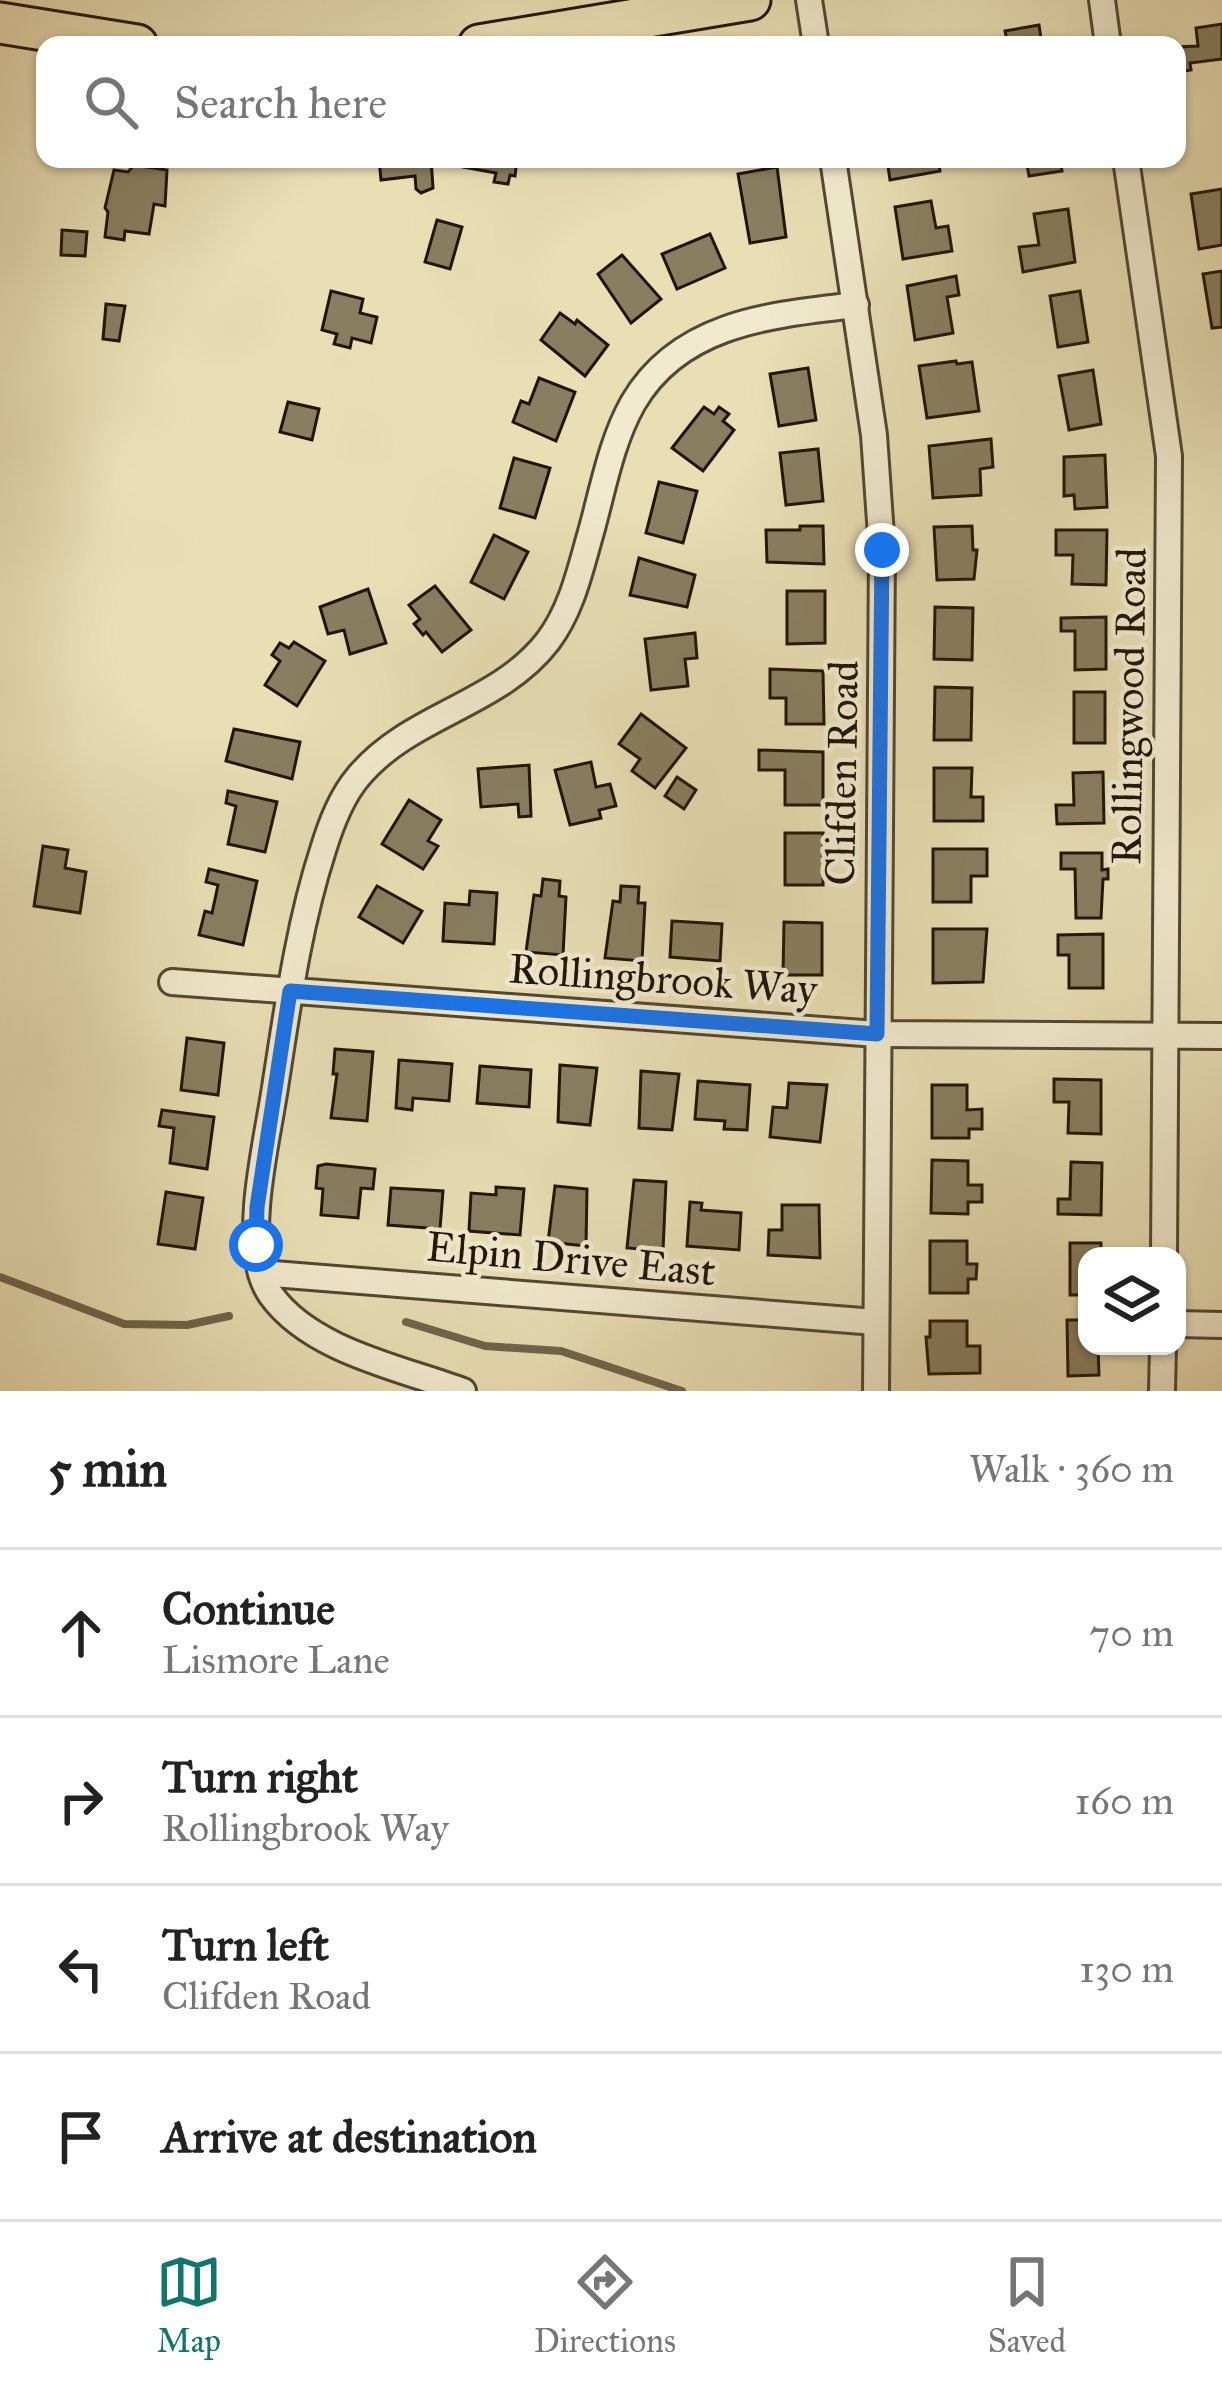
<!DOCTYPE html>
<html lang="en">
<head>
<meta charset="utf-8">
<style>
  :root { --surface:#fff; --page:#f6f6f6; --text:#222; --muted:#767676; --line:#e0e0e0; --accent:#0f766e }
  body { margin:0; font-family:"IM FELL Great Primer",serif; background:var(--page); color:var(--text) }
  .controls { position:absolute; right:36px; bottom:36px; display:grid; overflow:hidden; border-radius:24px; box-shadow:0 3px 9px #0004 }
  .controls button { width:108px; height:108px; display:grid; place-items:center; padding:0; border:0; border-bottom:3px solid var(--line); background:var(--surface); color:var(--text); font:60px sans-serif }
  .stop { position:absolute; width:36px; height:36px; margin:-27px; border:9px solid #1a73e8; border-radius:50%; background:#fff }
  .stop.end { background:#1a73e8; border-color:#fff; box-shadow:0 3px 12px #0008 }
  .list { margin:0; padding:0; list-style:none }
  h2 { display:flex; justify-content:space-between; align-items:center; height:156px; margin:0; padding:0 48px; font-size:51px }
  h2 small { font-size:39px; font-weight:400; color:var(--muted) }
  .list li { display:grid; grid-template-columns:78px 1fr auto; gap:36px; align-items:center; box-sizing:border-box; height:168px; padding:0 48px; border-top:3px solid var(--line) }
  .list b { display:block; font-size:45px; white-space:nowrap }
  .list p { margin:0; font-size:39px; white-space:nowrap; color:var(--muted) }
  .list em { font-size:39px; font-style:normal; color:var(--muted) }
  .icon { flex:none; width:66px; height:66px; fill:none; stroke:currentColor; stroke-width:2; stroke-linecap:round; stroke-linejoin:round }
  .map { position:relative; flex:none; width:1222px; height:1391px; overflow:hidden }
  .search { position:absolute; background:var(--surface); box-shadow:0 3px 9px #0004; left:36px; right:36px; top:36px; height:132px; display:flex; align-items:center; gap:30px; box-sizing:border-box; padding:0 42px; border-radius:24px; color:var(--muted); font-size:45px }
  .sheet { height:828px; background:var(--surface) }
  nav { display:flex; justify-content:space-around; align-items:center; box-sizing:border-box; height:168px; border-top:3px solid var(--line); background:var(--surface); font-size:33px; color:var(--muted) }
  nav a { display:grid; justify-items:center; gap:6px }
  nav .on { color:var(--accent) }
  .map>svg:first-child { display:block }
</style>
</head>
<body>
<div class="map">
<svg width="1222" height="1391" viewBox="0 0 1222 1391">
  <rect width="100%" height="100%" fill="#e9deb4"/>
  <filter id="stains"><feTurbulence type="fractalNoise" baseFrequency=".00167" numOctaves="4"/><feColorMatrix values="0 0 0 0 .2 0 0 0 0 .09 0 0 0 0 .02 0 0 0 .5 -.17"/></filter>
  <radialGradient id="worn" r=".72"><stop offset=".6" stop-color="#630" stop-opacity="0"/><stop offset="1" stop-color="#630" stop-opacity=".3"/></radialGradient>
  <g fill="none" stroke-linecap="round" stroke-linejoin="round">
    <!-- stream -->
    <g stroke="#70654c" stroke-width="8">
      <polyline points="0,1277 124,1324 187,1325 229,1316"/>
      <polyline points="406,1322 485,1346 561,1351 682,1391"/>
    </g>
  </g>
  <!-- building -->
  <g fill="#897e61" stroke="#201508" stroke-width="3">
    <polygon points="1222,24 1222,59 1190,63 1191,70 1177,72 1177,47 1198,46 1196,28"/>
    <polygon points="1039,25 1042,45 1008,45 1005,31"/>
    <polygon points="379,159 431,159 433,188 421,193 416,189 415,176 381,180"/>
    <polygon points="464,159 517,159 515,176 510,175 508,184 494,182 496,173 463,167"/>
    <polygon points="887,159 938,159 940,171 890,180"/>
    <polygon points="1026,159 1060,159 1062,171 1029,176"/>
    <polygon points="134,165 167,170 165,206 154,204 149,234 125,231 124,240 105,237 108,212 105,208 114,170 128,172"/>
    <polygon points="777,167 786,237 750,243 738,174"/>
    <polygon points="1222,189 1222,245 1199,249 1191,194"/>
    <polygon points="931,201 936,228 948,226 952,251 903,259 895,207"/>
    <polygon points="1068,209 1075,262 1023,272 1019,247 1039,245 1034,214"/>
    <polygon points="437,220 462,227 450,269 425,262"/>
    <polygon points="62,230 87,232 85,256 61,255"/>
    <polygon points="710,234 725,268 677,289 662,254"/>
    <polygon points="622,255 661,299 631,323 598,274"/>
    <polygon points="1222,271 1222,327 1212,328 1203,274"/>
    <polygon points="956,276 959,295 947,297 953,333 915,340 907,286"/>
    <polygon points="331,291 363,299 360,313 377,317 371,343 352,338 350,348 334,344 337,334 322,330"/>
    <polygon points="1080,291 1088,342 1058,347 1050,296"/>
    <polygon points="106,304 125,306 119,341 103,339"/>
    <polygon points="560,313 575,324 577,320 608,345 585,376 541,340"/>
    <polygon points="956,361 957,364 972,362 979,411 927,418 919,366"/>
    <polygon points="808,368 816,420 779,426 770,374"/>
    <polygon points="1093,370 1101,424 1069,430 1059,376"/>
    <polygon points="539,378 575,392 556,441 513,422 521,401 529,404"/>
    <polygon points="288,402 319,409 312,440 280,432"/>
    <polygon points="704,407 714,414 719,407 729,414 723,421 734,430 703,471 672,448"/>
    <polygon points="991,439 993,467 980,469 981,495 933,498 929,446"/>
    <polygon points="818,449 823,501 786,505 780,453"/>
    <polygon points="1105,455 1107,507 1075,509 1074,495 1064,496 1064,457"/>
    <polygon points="514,458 550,468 535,518 500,508"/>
    <polygon points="659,482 697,491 683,543 646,533"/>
    <polygon points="800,526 823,526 824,564 767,562 766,530 800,530"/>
    <polygon points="972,526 973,550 977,550 974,579 937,580 934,527"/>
    <polygon points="1056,530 1107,530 1106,585 1072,584 1073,555 1056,555"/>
    <polygon points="494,535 528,552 504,599 471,582"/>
    <polygon points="639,558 695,575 687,607 630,595"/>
    <polygon points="435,586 471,630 442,652 426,632 423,635 414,624 420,619 409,605"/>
    <polygon points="368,589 386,643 350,654 344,630 328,634 320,607"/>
    <polygon points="787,591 825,591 825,643 787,644"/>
    <polygon points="935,607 973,608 972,660 934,659"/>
    <polygon points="1106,617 1106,669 1075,670 1075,631 1061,631 1061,618"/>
    <polygon points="695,633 697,658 685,659 688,686 651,690 645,639"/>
    <polygon points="294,642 325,661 297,706 265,685 280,661 272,655 280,643 289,648"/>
    <polygon points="770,669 823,671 824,724 786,724 786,698 770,698"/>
    <polygon points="935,687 972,688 971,740 934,740"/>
    <rect x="1074" y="692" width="31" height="51"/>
    <polygon points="641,714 686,748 655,788 632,771 640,759 619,744"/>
    <polygon points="234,729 300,742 292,779 226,761"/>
    <polygon points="759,750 823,752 823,805 785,805 785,770 759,770"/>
    <polygon points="591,762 596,787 610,784 616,806 599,810 601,818 570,825 555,770"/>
    <polygon points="529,765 531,816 519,817 518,804 481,807 478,769"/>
    <polygon points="934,768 972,768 971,797 983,797 983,821 934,821"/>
    <polygon points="1103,772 1104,823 1057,824 1056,805 1074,805 1073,773"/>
    <polygon points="677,777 696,790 684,809 665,796"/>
    <polygon points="228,791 277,802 265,852 228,844 236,806 226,803"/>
    <polygon points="409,800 441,820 428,841 438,846 423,869 382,844"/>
    <rect x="785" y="833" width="38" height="52"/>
    <polygon points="43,846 68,850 65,868 86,872 80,913 34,906"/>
    <polygon points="933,849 987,849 987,876 971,876 971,902 933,902"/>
    <polygon points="1061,853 1102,853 1102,870 1108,869 1108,879 1103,879 1101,918 1076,918 1075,869 1061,869"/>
    <polygon points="209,869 257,881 243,945 199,935 205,911 212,913 218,885 206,882"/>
    <polygon points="543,879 560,881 559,896 566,897 563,955 526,952 534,895 541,896"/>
    <polygon points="377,886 422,911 403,943 359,917"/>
    <polygon points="621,886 639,887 638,903 645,903 642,961 605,958 613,901 620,902"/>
    <polygon points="470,891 497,893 494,944 443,941 445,903 469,905"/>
    <polygon points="672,921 722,924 720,961 670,957"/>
    <polygon points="784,922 822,923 822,975 783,975"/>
    <polygon points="933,929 987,929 983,982 933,983"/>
    <polygon points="1103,934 1103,988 1069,988 1069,955 1058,955 1058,935"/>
    <polygon points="187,1038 224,1043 218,1095 181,1090"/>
    <polygon points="335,1049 373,1052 367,1121 331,1118 337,1074 333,1074"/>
    <polygon points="399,1060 452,1064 449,1101 413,1098 412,1110 396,1108"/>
    <polygon points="560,1065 597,1068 590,1125 558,1122"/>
    <polygon points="480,1066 531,1070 529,1107 477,1103"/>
    <polygon points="641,1071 679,1074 672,1130 639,1128"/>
    <polygon points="1054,1079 1101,1080 1101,1134 1068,1133 1069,1102 1054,1102"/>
    <polygon points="698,1081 750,1085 747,1130 724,1129 725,1121 695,1119"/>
    <polygon points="789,1083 827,1085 820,1142 770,1137 773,1107 787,1108"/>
    <polygon points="932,1085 967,1085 967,1110 982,1109 982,1129 969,1129 969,1138 932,1138"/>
    <polygon points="162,1110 214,1117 207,1169 170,1163 174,1128 159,1126"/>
    <polygon points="932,1160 968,1161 968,1185 982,1185 982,1202 968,1202 968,1214 931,1213"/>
    <polygon points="1071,1162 1102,1163 1101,1215 1058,1214 1058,1199 1070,1199"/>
    <polygon points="326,1164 375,1169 373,1189 361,1188 358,1218 321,1215 323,1189 316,1188 318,1166"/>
    <polygon points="634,1180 666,1182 663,1251 627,1248"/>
    <polygon points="555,1186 587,1189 586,1246 548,1242"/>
    <polygon points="496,1187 524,1189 520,1235 469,1231 471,1193 496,1195"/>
    <polygon points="391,1188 443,1191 440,1229 388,1225"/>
    <polygon points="166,1192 203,1198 195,1249 158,1244"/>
    <polygon points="690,1202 702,1203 701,1210 741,1213 739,1250 687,1246"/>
    <polygon points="782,1205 819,1205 820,1258 768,1255 769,1230 782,1230"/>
    <polygon points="930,1241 967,1241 967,1264 977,1264 976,1279 968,1279 968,1293 930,1293"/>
    <polygon points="1070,1243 1101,1243 1101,1256 1087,1256 1087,1295 1070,1295"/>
    <polygon points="1067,1320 1087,1320 1087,1346 1098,1346 1099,1375 1068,1376"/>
    <polygon points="930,1321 967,1321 967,1346 980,1346 980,1373 929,1374 926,1337 930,1337"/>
  </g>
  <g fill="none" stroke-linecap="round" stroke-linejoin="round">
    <!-- minor casing -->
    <g stroke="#524733" stroke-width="30">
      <g id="minor">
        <polyline points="809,0 816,45"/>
        <polyline points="1102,0 1108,45"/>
        <polyline points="833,159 874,435 882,550 876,1391"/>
        <polyline points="1126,159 1169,456 1164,1256"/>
        <polyline points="172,982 877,1034 1222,1036"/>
        <polyline points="261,1273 875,1322"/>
        <polyline points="1177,1324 1222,1325"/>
        <path d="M463,1391C401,1368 311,1351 271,1295C254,1271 255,1234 257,1206C260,1165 270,1122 276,1081C288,1004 299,924 323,850C331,824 341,797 358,777C410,714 498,706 548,641C572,609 580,570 591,532C603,489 611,442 633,403C680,322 772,315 856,305"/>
        <polyline points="1162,1391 1163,1346"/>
      </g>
    </g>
    <!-- primary casing -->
    <g stroke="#201508" stroke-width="45">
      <g id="primary">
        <polyline points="0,23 137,45"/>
        <polyline points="479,45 750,0"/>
      </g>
    </g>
    <!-- minor -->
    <use href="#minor" stroke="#f1eace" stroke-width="24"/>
    <!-- primary -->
    <use href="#primary" stroke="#e9deb4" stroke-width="39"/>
  </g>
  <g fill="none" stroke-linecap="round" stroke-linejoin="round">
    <!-- route -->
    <polyline stroke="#1a73e8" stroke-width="15" points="256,1245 257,1207 290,991 877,1034 882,550"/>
  </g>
  <g text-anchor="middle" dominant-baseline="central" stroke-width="9" stroke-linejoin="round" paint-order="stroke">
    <!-- street labels -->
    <g font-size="42" fill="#201508" stroke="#f1eace">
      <text transform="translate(1129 706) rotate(-89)">Rollingwood Road</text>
      <text transform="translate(842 773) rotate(-89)">Clifden Road</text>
      <text transform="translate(663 979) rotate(4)">Rollingbrook Way</text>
      <text transform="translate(571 1259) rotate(5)">Elpin Drive East</text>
    </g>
  </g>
  <rect width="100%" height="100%" filter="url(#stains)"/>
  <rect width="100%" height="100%" fill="url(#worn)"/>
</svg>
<div class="controls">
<button><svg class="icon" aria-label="layers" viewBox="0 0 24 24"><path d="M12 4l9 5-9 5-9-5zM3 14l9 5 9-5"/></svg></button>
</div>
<div class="stop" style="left:256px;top:1245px"></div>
<div class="stop end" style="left:882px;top:550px"></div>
<div class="search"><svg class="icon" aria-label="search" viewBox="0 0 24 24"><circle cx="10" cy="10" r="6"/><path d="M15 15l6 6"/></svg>Search here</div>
</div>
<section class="sheet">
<h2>5 min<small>Walk · 360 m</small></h2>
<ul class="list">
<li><svg class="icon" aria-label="ahead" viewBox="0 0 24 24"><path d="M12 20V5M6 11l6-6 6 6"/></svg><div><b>Continue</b><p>Lismore Lane</p></div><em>70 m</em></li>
<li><svg class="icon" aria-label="right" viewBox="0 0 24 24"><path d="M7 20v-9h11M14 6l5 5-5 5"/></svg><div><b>Turn right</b><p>Rollingbrook Way</p></div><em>160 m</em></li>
<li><svg class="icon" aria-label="left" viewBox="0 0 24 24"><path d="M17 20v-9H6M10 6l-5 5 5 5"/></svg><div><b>Turn left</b><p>Clifden Road</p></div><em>130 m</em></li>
<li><svg class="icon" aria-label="arrive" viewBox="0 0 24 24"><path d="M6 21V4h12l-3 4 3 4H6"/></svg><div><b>Arrive at destination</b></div></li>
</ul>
</section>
<nav>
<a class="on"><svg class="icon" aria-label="map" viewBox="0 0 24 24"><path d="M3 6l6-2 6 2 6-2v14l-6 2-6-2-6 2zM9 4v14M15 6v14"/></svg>Map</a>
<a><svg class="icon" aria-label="directions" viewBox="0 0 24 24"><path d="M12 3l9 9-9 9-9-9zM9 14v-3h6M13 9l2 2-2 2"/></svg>Directions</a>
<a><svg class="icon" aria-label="saved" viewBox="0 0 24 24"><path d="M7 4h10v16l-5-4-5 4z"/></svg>Saved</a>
</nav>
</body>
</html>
